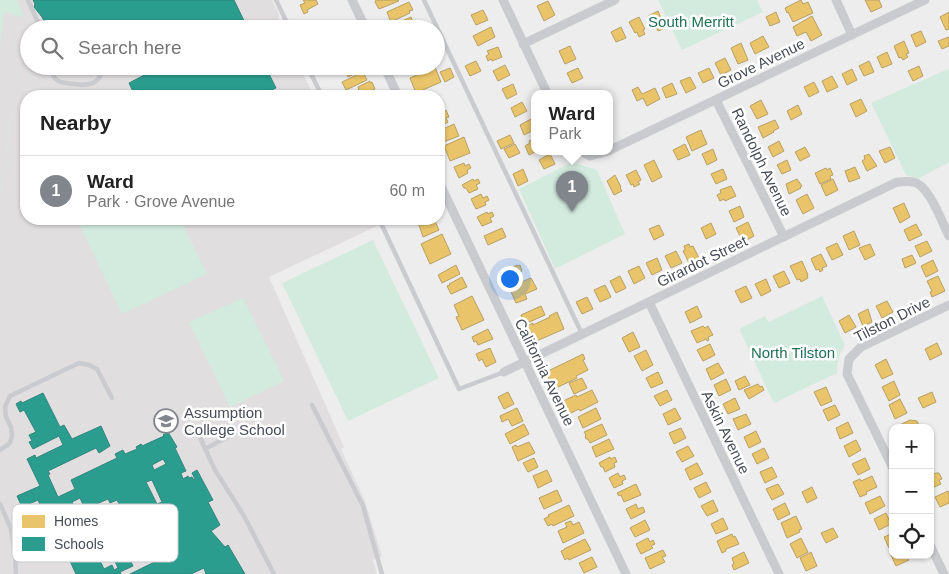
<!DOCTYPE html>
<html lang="en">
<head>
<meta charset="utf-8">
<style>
  :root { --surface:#fff; --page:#f6f6f6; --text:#222; --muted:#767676; --line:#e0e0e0; --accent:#81858c }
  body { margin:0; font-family:Arial,sans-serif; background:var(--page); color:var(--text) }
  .controls { position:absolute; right:15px; bottom:15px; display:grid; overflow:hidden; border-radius:10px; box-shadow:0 1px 4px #0004 }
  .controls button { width:45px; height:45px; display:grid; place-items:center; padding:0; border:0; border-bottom:1px solid var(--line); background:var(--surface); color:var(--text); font:25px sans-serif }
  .you { position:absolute; left:509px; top:278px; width:18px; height:18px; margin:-12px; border:4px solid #fff; border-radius:50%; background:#1a73e8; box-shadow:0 0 0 8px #1a73e833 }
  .badge { display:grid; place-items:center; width:32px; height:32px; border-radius:50%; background:var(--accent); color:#fff; font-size:16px; font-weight:700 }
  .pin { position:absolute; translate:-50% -41px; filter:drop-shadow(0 1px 2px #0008) }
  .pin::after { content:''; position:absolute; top:26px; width:18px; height:15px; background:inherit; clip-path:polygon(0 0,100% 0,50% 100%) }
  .popup { position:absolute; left:531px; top:90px; width:82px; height:65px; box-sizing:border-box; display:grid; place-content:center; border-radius:10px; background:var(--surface); filter:drop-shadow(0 1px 4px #0005); font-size:16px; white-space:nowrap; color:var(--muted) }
  .popup b { font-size:19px; color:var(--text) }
  .popup::after { content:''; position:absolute; left:50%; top:100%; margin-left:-10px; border:10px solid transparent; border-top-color:var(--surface) }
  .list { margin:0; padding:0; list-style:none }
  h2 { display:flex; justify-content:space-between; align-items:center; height:65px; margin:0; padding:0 20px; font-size:21px }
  h2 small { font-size:16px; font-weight:400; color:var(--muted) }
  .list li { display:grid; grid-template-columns:32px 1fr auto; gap:15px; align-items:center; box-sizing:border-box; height:70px; padding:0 20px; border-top:1px solid var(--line) }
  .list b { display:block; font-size:19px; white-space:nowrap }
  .list p { margin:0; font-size:16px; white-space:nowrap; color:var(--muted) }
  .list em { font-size:16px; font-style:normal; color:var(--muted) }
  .icon { flex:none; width:28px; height:28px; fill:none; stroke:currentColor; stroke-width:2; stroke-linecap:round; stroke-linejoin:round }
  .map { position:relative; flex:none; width:949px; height:574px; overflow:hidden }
  .search { position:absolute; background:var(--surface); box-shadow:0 1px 4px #0004; left:20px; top:20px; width:425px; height:55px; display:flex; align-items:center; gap:12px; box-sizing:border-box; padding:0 18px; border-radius:28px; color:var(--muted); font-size:19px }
  .panel { position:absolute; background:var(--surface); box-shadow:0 1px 4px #0004; left:20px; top:90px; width:425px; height:135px; border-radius:20px }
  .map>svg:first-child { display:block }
</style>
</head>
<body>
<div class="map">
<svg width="949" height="574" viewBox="0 0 949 574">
  <rect width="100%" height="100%" fill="#eeeded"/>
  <!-- education -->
  <polygon fill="#e0dede" points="0,0 272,0 279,15 278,24 280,29 29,29 29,66 299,66 314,96 26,96 26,219 376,219 379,225 269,277 344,447 341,449 365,501 382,556 373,560 377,574 0,574"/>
  <!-- green -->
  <g fill="#d3ebdf">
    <polygon points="0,0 17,0 24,17 1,193 0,193 0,191 2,191 24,17 4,12 0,46"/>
    <polygon points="658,0 757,0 763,12 682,50"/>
    <polygon points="948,69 949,71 949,162 918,179 906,175 871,103"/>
    <polygon points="572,162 597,170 625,234 555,269 519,189"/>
    <polygon points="77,219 180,219 207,274 122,314"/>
    <polygon points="373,240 439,378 348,421 282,283"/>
    <polygon points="822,296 845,345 838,359 837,373 774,403 739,329 765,316 769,322"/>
    <polygon points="243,298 284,381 230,407 189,322"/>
  </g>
  <!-- homes -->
  <g fill="#e9c46a" stroke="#b8a064">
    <polygon points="303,0 316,0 318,4 307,10 308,12 304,14 300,5 305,3"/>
    <polygon points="376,0 398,0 399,1 379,9 375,2"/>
    <polygon points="801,0 803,4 808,2 813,13 793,22 788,12 787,13 785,8"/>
    <polygon points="865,0 879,0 882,7 871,12"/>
    <polygon points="548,1 555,15 544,21 537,6"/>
    <polygon points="409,2 413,10 409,11 410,13 391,22 387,12"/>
    <polygon points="483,10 488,20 476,25 471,15"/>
    <polygon points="658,11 663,23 660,24 663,29 658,31 655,26 653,27 648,16"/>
    <polygon points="776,12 780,22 770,26 766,17"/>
    <polygon points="949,12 949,29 946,30 940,17"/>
    <polygon points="812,16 822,35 811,41 806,32 797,36 793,27"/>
    <polygon points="411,17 415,28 419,26 420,29 390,29 389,27"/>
    <polygon points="639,17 645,29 643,30 645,34 639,37 637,32 635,33 629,22"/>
    <polygon points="341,21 341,22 343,22 346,28 325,29"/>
    <polygon points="491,27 495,37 478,46 473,36"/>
    <polygon points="621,27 626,38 616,42 611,32"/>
    <polygon points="921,31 926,42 916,47 911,35"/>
    <polygon points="763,36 769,47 755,54 750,43"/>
    <polygon points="949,37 949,46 942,49 938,41"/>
    <polygon points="904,41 909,53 906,54 908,57 903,60 901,57 899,58 894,46"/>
    <polygon points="741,43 748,60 738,64 731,48"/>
    <polygon points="570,46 576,59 565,64 559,51"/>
    <polygon points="498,47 502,57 492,61 491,59 488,61 486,56 489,54 487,51"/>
    <polygon points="887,52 892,64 882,68 877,57"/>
    <polygon points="725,58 731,70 721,75 715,63"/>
    <polygon points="476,61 481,71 470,76 465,66"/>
    <polygon points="869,61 874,72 864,76 859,66"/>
    <polygon points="505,65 510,75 498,81 493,71"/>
    <polygon points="347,66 366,66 366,67 364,68 364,69 348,77 344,68"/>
    <polygon points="404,66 425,66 407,74"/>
    <polygon points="919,66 923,76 913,81 908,71"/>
    <polygon points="435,67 441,82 416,93 410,78"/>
    <polygon points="450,68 454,77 445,82 440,72"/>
    <polygon points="578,68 583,78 572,83 567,73"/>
    <polygon points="709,68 714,78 703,83 698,73"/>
    <polygon points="852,69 857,80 847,85 842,74"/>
    <polygon points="363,72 367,80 346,90 342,82"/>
    <polygon points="832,76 838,87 827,92 822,81"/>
    <polygon points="690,77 696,88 686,93 680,81"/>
    <polygon points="370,81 370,83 372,82 375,89 359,96 356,91 359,90 358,87"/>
    <polygon points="814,82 819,92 809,97 804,87"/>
    <polygon points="672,83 677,94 666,98 662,88"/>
    <polygon points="513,84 517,94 507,99 502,89"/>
    <polygon points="638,87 642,94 655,88 660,99 647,106 643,98 637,101 632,90"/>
    <polygon points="861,99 867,111 856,117 850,104"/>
    <polygon points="761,100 768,114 757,119 750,106"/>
    <polygon points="522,102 527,111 515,117 511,108"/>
    <polygon points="798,105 802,114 791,120 787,111"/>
    <polygon points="446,110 449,117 446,118 448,122 439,127 439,114"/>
    <polygon points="531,119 534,127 534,130 524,135 520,125"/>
    <polygon points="775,120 779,128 773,131 774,132 763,138 758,127"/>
    <polygon points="454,124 459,136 441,143 439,138 439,131"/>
    <polygon points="701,130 707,144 692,151 686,137"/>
    <polygon points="510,135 514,143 501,149 497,141"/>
    <polygon points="464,137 470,153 450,161 444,146"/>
    <polygon points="534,139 534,151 537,151 529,155 525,146 530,143 529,141"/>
    <polygon points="779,141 784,151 773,157 768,147"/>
    <polygon points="515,144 520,153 509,158 504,149"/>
    <polygon points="685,144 690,155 678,160 673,150"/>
    <polygon points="805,147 810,156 800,161 795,152"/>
    <polygon points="890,147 895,158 885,163 879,151"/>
    <polygon points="713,149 717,160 707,165 702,154"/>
    <polygon points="550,154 555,164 544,169 539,160"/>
    <polygon points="869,154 877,166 867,171 862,161 865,159 864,156"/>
    <polygon points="654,160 662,177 652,182 644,165"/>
    <polygon points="787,160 791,170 782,174 777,165"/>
    <polygon points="464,163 465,166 469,164 471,168 467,170 468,173 459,178 454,167"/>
    <polygon points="855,167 860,178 849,182 845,171"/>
    <polygon points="826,168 827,170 830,168 833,175 830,176 831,179 820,184 815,173"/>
    <polygon points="523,169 528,181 518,186 513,174"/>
    <polygon points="723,169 727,179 716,184 711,174"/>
    <polygon points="636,170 641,180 638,182 640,184 634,187 633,184 631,185 626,175"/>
    <polygon points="615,175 621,187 620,188 622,191 614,195 607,181"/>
    <polygon points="473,179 474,181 478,179 480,183 476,185 478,189 469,193 466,188 464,188 462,185"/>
    <polygon points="797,179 802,186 800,187 801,188 789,194 786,184"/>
    <polygon points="833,179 838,190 826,196 821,185"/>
    <polygon points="731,186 736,196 725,201 724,199 720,201 717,195 721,193 720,190"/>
    <polygon points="481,194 483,198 487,196 489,200 485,202 486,205 476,209 471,199"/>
    <polygon points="807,194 814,208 803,214 796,200"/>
    <polygon points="904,203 910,217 900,223 893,208"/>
    <polygon points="740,206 744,217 734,222 729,211"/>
    <polygon points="487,212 488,214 492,212 494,216 490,218 492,222 482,226 477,217"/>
    <polygon points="434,219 439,230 423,237 419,225"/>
    <polygon points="748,222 754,236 743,242 736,228"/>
    <polygon points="711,223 716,234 706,239 701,228"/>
    <polygon points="916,224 922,235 909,241 904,230"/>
    <polygon points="659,225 664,235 654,240 649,229"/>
    <polygon points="502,228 506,237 488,245 484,236"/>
    <polygon points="854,231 860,245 849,250 843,236"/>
    <polygon points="442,234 451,254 430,264 421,244"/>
    <polygon points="927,241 932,251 920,257 915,246"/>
    <polygon points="837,243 843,255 832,260 826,248"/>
    <polygon points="689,244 690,247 693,246 699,258 689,263 683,251 685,250 684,246"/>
    <polygon points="870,244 875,255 865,260 859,248"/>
    <polygon points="676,251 682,263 671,268 665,256"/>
    <polygon points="821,254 827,266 822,268 823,270 820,272 819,269 816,270 811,259 812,258"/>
    <polygon points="912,255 916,263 905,268 902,259"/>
    <polygon points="657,258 662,270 652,275 646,263"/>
    <polygon points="933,260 938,271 926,277 921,266"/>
    <polygon points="802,261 808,275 807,276 808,278 801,282 800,279 797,280 790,266"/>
    <polygon points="456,265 460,274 442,283 438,275"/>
    <polygon points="517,265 517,266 520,265 522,271 520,272 521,275 504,282 501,273"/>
    <polygon points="639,266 645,278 634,284 628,271"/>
    <polygon points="784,271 790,283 779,288 773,276"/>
    <polygon points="620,276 626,288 616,293 610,281"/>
    <polygon points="938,276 945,291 932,297 930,292 932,291 927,281"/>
    <polygon points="462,277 467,287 451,294 447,286 450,285 449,284"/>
    <polygon points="531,278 537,289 525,294 527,299 516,303 509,287"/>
    <polygon points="766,279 771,291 761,296 755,284"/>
    <polygon points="605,285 611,297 600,302 594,290"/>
    <polygon points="746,286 752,298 741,303 735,291"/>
    <polygon points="472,296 484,320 462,330 456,317 459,316 454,305"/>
    <polygon points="587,297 593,309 582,314 576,302"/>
    <polygon points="887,301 893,312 882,318 876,306"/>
    <polygon points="541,306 545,315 525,324 521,315"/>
    <polygon points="697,306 702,317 690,323 685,312"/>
    <polygon points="868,309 872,322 863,326 858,314"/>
    <polygon points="557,312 564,329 532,343 525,327 533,323 533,325 550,317 549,316"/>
    <polygon points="849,315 856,327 845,333 839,321"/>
    <polygon points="703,326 705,328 708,326 713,335 708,337 709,340 707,341 706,339 697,343 691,331"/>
    <polygon points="488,329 493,339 478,345 476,341 474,342 472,337"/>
    <polygon points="633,332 640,347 629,352 622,338"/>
    <polygon points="937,343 942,354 930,360 925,349"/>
    <polygon points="710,344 715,355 703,361 697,350"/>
    <polygon points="490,348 496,362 486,367 482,359 479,361 476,354"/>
    <polygon points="646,350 653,365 642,371 634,356"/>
    <polygon points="583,354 585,359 583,360 588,370 576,376 577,378 554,389 546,372"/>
    <polygon points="886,359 893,374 882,379 875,365"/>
    <polygon points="718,363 724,373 711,380 706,369"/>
    <polygon points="658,372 663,383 651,388 646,378"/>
    <polygon points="745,376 750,385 739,390 735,381"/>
    <polygon points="582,378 587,388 574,394 569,383"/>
    <polygon points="726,379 731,390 719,396 714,385"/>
    <polygon points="894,381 900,395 889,401 882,387"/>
    <polygon points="758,384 760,387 762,386 764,390 749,399 744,390"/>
    <polygon points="826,387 832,401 821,406 814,392"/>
    <polygon points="592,390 598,402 580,411 579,409 567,415 561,402 576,395 577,397"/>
    <polygon points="667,390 672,400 660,406 654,396"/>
    <polygon points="508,392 514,404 504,409 498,397"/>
    <polygon points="932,392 936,402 923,408 918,398"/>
    <polygon points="735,398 740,409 728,414 723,404"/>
    <polygon points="900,399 907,413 895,419 889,405"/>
    <polygon points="835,405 840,415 828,421 823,410"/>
    <polygon points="517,408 523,421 512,426 508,419 502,422 500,416"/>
    <polygon points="596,408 601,419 583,428 578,417"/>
    <polygon points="675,408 681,419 668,425 663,414"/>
    <polygon points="746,414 751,424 738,430 733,419"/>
    <polygon points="910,420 917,421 920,428 897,428 898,426"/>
    <polygon points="848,422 853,433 840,439 836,428"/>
    <polygon points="524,424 529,434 510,444 505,434"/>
    <polygon points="602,424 607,435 590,443 588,439 586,439 585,436 586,435 584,432"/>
    <polygon points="681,428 686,438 674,444 669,433"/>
    <polygon points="756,431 761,442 749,448 744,437"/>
    <polygon points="609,439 614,449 596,457 592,447"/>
    <polygon points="856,440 861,450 849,457 844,446"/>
    <polygon points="529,442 535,453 518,461 512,447 516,445 517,447"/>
    <polygon points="688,446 694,456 682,462 676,452"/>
    <polygon points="764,448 769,458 757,464 752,454"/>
    <polygon points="610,457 611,459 615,457 617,462 614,463 615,467 605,472 603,467 601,467 599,463"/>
    <polygon points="534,458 538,467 528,472 523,463"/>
    <polygon points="865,458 870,469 858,475 852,464"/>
    <polygon points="697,463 703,474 690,480 685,469"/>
    <polygon points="772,467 777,477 765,483 760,472"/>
    <polygon points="547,470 552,481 538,488 533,476"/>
    <polygon points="618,473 620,477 624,475 626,479 622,481 623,484 614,488 609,478"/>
    <polygon points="936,473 939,473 942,479 939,480 941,484 930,489 930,476"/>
    <polygon points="872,476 877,487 866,492 867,494 860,497 853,482 860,479 861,481"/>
    <polygon points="706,482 711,492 699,498 694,488"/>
    <polygon points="636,484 641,495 624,502 621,495 619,496 617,493"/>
    <polygon points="778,484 784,494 772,500 766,489"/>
    <polygon points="812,487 817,498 807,503 802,492"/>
    <polygon points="557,490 562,501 544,509 539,498"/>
    <polygon points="948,491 949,494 949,503 940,507 935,497"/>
    <polygon points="880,496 885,506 870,514 865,503"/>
    <polygon points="713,500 718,511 707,516 701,506"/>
    <polygon points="785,503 790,514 778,520 773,509"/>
    <polygon points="636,504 638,509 643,507 645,512 631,519 626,509"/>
    <polygon points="569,505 574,516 553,526 552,524 548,526 544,519 549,516 548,515"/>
    <polygon points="886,513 891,524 879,530 874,519"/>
    <polygon points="796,516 802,529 799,530 800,532 787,538 781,523"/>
    <polygon points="723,518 728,529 716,534 711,524"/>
    <polygon points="645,520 650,530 635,537 630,528"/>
    <polygon points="571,521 573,525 579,522 584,533 563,543 558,531 567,527 565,523"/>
    <polygon points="833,528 838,537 826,543 821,533"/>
    <polygon points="893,533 893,546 889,548 884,537"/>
    <polygon points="732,534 733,537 735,536 739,544 726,549 726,551 722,553 717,541"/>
    <polygon points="648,538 650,542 653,540 655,544 651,546 653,548 641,554 636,544"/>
    <polygon points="801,538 808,552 797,558 790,544"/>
    <polygon points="585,539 591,550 569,560 568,558 565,560 561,551 564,550 564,549"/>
    <polygon points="663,550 666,556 662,557 665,562 650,569 645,558"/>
    <polygon points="744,552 749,563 734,570 732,565 734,564 732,558"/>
    <polygon points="811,552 817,566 806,571 800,558"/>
    <polygon points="891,555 906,555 909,560 896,566"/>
    <polygon points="592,557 597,567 584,573 579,563"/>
  </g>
  <!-- schools -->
  <g fill="#2a9d8f" stroke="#32857e" fill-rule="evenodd">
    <polygon points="33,0 234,0 248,29 48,29 42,17 34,7 35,4"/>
    <polygon points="162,66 265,66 276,88 259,96 135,96 129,83"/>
    <path d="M43,393L60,427L64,425L72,439L101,426L110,446L99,453L96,448L48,471L50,474L48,475L58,497L75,489L71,480L117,458L115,454L123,450L125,454L137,449L136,447L141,444L142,446L164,436L163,435L168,432L177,447L175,448L186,471L181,473L183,479L188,476L189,478L192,477L194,480L195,479L192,473L197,470L213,500L208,502L220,525L211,531L225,547L228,545L245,574H206L204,568L191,574H130L171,554L163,536L147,543L139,528L127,533L121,520L126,518L117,500L110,503L108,499L85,509L80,498L72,502L104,569L112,565L114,570L118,568L112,555L132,546L138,559L131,562L133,566L120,572L121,574H76L44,505L41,507L38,500L22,507L17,496L40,486L27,459L35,455L36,458L63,445L59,436L33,449L29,442L32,441L29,435L36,432L24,410L20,412L16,404L21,401L22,403ZM163,459L166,464L154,470L152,465ZM152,480L162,502L157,504L146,482Z"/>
  </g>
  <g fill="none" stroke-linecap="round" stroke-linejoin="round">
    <!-- lane -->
    <g stroke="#c9cbce" stroke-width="4.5">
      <polyline points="28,0 41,29"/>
      <polyline points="276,0 290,29"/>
      <polyline points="424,0 582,334"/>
      <path d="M53,66C50,82 62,83 73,84C88,86 102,85 102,66"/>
      <polyline points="307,66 322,96"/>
      <polyline points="379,219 459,389 504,372"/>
      <polyline points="312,405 363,506 382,574"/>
      <polyline points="196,429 215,470 244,516 274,574"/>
      <polyline points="205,449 235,433"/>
      <polyline points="0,450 10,443 12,436 11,427 6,417 5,407 10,396 79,363 89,365 97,369 112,398"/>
      <polyline points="0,504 11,529 15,554 16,574"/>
    </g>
    <!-- street -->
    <g stroke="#c9cbce" stroke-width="9">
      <polyline points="352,0 366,29"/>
      <polyline points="503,0 547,93"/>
      <polyline points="836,0 852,35"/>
      <polyline points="523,44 615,0"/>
      <polyline points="384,66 398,96"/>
      <polyline points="716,100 784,237"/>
      <polyline points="610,150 925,0"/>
      <polyline points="581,151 590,156 609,151"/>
      <polyline points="439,182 626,574"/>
      <polyline points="649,302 779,574"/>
      <path d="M504,372L897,182C902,182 908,181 913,182C929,184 942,223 949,236"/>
      <polyline points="893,468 847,374 849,359 861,347 949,305"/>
      <polyline points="930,545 944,574"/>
    </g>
  </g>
  <!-- icons -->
  <defs>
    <g id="school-ring" transform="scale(1.25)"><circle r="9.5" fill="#fff" stroke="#81858c" stroke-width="1.5"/><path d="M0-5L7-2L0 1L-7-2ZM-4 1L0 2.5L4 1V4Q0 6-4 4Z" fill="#81858c"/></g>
  </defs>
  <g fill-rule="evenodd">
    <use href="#school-ring" x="166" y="421"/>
  </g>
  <g text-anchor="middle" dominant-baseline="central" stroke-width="5" stroke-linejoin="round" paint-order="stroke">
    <!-- park labels -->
    <g font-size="15" fill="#1f7153" stroke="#fff">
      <text x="691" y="21">South Merritt</text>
      <text x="793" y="352">North Tilston</text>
    </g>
    <!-- street labels -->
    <g font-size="15" fill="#464d57" stroke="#fff">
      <text transform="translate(761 63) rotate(-26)">Grove Avenue</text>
      <text transform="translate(762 162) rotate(64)">Randolph Avenue</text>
      <text transform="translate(702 261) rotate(-26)">Girardot Street</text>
      <text transform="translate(892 319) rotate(-27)">Tilston Drive</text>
      <text transform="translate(545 372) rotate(64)">California Avenue</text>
      <text transform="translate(726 432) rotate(64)">Askin Avenue</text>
    </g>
    <!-- poi labels -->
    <g font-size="15" fill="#464d57" stroke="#fff" text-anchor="start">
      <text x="184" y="412">Assumption<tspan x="184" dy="17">College School</tspan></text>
    </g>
  </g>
  <!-- legend -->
  <rect x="12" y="504" width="166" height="58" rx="8" fill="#fff" stroke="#c8cacd" stroke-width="1"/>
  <rect x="22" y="515" width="23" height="13" fill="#e9c46a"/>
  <rect x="22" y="537" width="23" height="14" fill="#2a9d8f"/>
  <g font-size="14" fill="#464d57">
    <text x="54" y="526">Homes</text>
    <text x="54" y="549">Schools</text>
  </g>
</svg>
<div class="controls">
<button>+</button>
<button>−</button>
<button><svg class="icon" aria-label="locate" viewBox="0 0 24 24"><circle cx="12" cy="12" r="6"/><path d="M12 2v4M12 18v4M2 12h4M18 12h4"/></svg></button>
</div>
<div class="you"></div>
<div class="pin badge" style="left:572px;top:212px">1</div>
<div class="popup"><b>Ward</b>Park</div>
<div class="search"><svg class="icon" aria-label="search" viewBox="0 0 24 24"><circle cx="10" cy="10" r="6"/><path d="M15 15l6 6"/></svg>Search here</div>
<section class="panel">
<h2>Nearby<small></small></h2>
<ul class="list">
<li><span class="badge">1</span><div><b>Ward</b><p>Park · Grove Avenue</p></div><em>60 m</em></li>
</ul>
</section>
</div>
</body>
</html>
